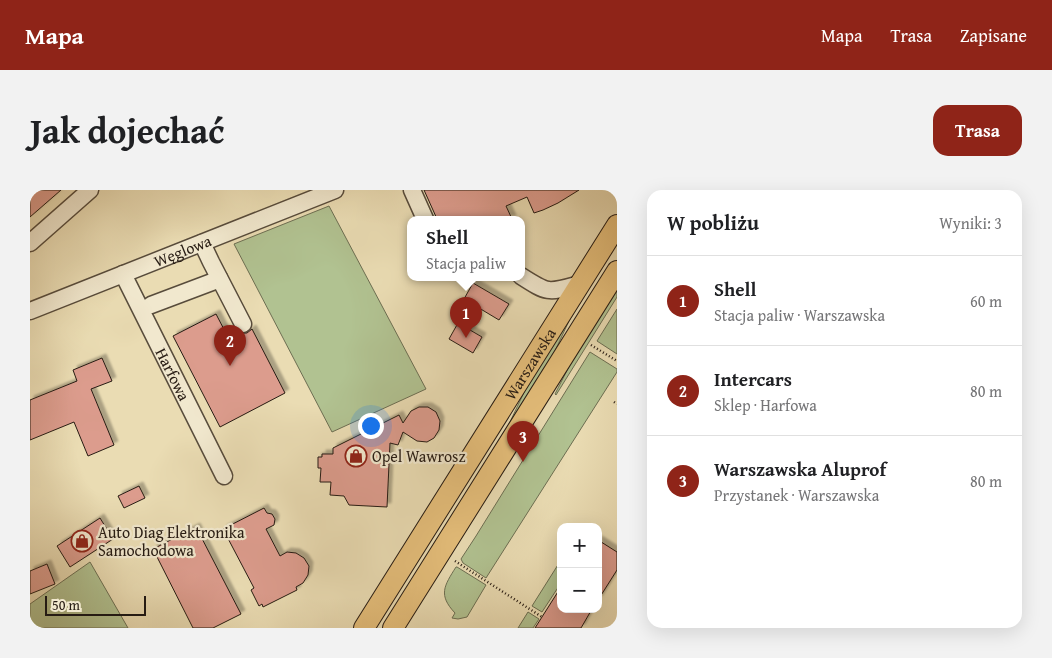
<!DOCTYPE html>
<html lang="pl">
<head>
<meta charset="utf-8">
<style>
  :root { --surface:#fff; --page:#f2f2f2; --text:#202124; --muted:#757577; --line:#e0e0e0; --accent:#8f2418 }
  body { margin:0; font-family:"Gentium Book Plus",serif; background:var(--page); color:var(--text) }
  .controls { position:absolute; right:15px; bottom:15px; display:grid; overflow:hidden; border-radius:10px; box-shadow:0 5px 20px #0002 }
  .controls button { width:45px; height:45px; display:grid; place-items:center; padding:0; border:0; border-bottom:1px solid var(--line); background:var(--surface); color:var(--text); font:25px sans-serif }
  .scale { position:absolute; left:15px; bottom:12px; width:101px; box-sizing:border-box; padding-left:5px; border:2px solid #261b13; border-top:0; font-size:14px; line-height:18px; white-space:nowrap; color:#261b13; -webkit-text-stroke:4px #f1e8ce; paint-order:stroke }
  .you { position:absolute; left:340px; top:235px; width:18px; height:18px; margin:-12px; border:4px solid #fff; border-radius:50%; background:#1a73e8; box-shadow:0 0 0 8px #1a73e833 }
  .badge { display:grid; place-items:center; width:32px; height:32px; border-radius:50%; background:var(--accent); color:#fff; font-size:16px; font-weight:700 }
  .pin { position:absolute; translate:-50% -41px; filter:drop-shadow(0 1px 2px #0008) }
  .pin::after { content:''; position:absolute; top:26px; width:18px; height:15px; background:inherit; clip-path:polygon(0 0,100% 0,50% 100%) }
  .popup { position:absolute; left:377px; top:26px; width:118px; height:65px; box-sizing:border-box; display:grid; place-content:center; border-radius:10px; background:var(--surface); filter:drop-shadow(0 1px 4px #0005); font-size:16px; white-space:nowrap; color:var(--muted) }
  .popup b { font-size:19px; color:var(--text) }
  .popup::after { content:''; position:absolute; left:50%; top:100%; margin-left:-10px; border:10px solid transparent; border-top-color:var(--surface) }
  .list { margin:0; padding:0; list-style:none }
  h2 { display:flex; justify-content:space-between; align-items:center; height:65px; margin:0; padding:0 20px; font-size:21px }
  h2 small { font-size:16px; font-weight:400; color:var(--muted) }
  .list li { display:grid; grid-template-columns:32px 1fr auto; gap:15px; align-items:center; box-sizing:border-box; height:90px; padding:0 20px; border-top:1px solid var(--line) }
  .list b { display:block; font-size:19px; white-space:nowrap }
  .list p { margin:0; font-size:16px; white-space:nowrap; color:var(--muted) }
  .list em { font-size:16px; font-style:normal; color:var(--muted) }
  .map { position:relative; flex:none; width:587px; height:438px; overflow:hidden; border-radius:15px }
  header { display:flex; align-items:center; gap:30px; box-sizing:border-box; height:70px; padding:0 25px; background:var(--accent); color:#fff }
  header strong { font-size:24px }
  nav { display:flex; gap:28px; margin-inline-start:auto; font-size:18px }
  .intro { display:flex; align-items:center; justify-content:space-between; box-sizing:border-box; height:120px; padding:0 30px }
  h1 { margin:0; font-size:35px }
  .button { padding:12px 22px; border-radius:15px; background:var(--accent); color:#fff; font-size:18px; font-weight:700 }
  main { display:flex; gap:30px; padding:0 30px }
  aside { flex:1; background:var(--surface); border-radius:15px; box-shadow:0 5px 20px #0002 }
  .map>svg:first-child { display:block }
</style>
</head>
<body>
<header>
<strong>Mapa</strong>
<nav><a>Mapa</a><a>Trasa</a><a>Zapisane</a></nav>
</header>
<div class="intro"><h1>Jak dojechać</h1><a class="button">Trasa</a></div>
<main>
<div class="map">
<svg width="587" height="438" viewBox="0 0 587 438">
  <defs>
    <filter id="shadow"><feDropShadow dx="4" dy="-4" stdDeviation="1" flood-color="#0004"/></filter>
  </defs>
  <rect width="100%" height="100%" fill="#eadcb3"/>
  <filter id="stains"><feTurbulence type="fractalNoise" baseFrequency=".004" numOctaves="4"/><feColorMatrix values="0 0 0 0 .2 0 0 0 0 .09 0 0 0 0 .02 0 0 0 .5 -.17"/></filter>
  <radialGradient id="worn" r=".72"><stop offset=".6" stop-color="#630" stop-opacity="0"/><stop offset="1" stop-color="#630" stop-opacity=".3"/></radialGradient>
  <!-- green -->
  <g fill="#b1c291" stroke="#6c6e52">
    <polygon points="299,16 396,199 302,242 204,54"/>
    <polygon points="587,95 587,107 526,205 525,204 552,151"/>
    <polygon points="556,103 539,131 514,184 354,436 359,426 479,234 499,192"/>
    <polygon points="587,119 587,164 567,151"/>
    <polygon points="560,162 587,179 587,182 456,388 433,373 431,369 446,346"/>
    <polygon points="531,370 531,393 512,422 502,416"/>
    <polygon points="60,372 98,438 0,438 0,414"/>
    <path d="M426,377H427L456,395L437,427L428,429L422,428L425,423C408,405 414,396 426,377Z"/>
    <polygon points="498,422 509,429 503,438 488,438"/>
  </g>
  <!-- building -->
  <g fill="#dc9c8d" stroke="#261b13" filter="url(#shadow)">
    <polygon points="0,0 31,0 0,27"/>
    <polygon points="394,0 549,0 528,13 513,20 504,23 497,7 476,16 482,29 407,29"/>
    <polygon points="443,93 479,114 469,130 434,109"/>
    <polygon points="186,124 199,149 210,143 217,143 222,139 255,203 190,237 143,146"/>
    <polygon points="428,133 452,147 443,163 419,149"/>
    <polygon points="72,168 82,191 61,199 84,255 58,266 44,232 0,250 0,210 47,191 43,180"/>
    <polygon points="389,217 398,217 406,222 410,231 409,240 404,248 397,252 387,251 373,242 368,255 360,253 357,317 319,315 314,306 300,305 301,292 290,292 291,278 288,278 288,267 292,267 292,264 303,264 303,258 369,225 373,233 381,221"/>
    <polygon points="109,296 115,308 94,318 88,306"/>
    <polygon points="234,318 237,323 242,324 245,329 244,335 236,339 250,366 257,362 266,363 274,368 279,376 278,385 273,393 266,397 267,400 233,417 232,414 229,416 221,400 224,398 193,339"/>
    <polygon points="70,328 83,349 40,377 27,356"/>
    <polygon points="166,337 211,424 183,438 163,438 123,359"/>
    <polygon points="568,350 587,362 587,380 568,410"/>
    <polygon points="17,374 25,394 0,404 0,381"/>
    <polygon points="531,397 531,419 562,419 551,438 505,438"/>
  </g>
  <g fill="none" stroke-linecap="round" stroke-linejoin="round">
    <!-- minor casing -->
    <g stroke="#574b3b" stroke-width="19">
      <g id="minor">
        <polyline points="382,0 395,29"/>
        <polyline points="0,53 60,0"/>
        <polyline points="172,53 181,72 213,134"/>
        <path id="s1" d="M93,84L194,286"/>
        <path d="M491,86C519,104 518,103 550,94"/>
        <polyline points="121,115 182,92 189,88"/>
        <path id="s2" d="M0,121L305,0"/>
      </g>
    </g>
    <!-- major casing -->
    <g stroke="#261b13" stroke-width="22">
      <g id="major">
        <path id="s3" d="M334,438L587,35"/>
        <polyline points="363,438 587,81"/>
      </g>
    </g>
    <!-- path -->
    <g stroke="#261b13" stroke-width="2.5" stroke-dasharray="1 2.5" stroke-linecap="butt">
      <polyline points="561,155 587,171"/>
      <polyline points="584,212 587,214"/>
      <polyline points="425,371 512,427"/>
    </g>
    <!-- minor -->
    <use href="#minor" stroke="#f1e8ce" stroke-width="16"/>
    <!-- major -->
    <use href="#major" stroke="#e5be7a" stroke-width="20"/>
  </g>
  <!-- icons -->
  <defs>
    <g id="shop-ring" transform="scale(1.125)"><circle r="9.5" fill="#f1e8ce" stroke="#8f2418" stroke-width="1.5"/><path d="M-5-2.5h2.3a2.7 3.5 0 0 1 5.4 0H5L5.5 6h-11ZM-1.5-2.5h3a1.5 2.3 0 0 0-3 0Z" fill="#8f2418"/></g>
  </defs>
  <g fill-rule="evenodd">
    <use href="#shop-ring" x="326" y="266"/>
    <use href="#shop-ring" x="52" y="351"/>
  </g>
  <g text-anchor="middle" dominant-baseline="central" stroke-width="4.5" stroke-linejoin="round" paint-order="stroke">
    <!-- street labels -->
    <g font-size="16" fill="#261b13" stroke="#f1e8ce">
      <text stroke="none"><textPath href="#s2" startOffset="164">Węglowa</textPath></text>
      <text stroke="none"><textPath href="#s3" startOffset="312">Warszawska</textPath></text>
      <text stroke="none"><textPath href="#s1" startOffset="112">Harfowa</textPath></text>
    </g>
    <!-- poi labels -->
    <g font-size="16" fill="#261b13" stroke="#f1e8ce" text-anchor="start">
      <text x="342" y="266">Opel Wawrosz</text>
      <text x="68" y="342">Auto Diag Elektronika<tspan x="68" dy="18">Samochodowa</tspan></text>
    </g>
  </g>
  <rect width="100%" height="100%" filter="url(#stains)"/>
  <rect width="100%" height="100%" fill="url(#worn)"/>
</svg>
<div class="controls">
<button>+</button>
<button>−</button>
</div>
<div class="scale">50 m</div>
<div class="you"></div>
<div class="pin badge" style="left:436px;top:148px">1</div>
<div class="popup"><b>Shell</b>Stacja paliw</div>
<div class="pin badge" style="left:200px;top:176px">2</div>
<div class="pin badge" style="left:493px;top:272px">3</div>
</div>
<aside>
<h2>W pobliżu<small>Wyniki: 3</small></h2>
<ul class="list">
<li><span class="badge">1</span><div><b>Shell</b><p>Stacja paliw · Warszawska</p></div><em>60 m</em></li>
<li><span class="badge">2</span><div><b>Intercars</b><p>Sklep · Harfowa</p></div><em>80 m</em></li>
<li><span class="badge">3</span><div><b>Warszawska Aluprof</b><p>Przystanek · Warszawska</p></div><em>80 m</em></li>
</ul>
</aside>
</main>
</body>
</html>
